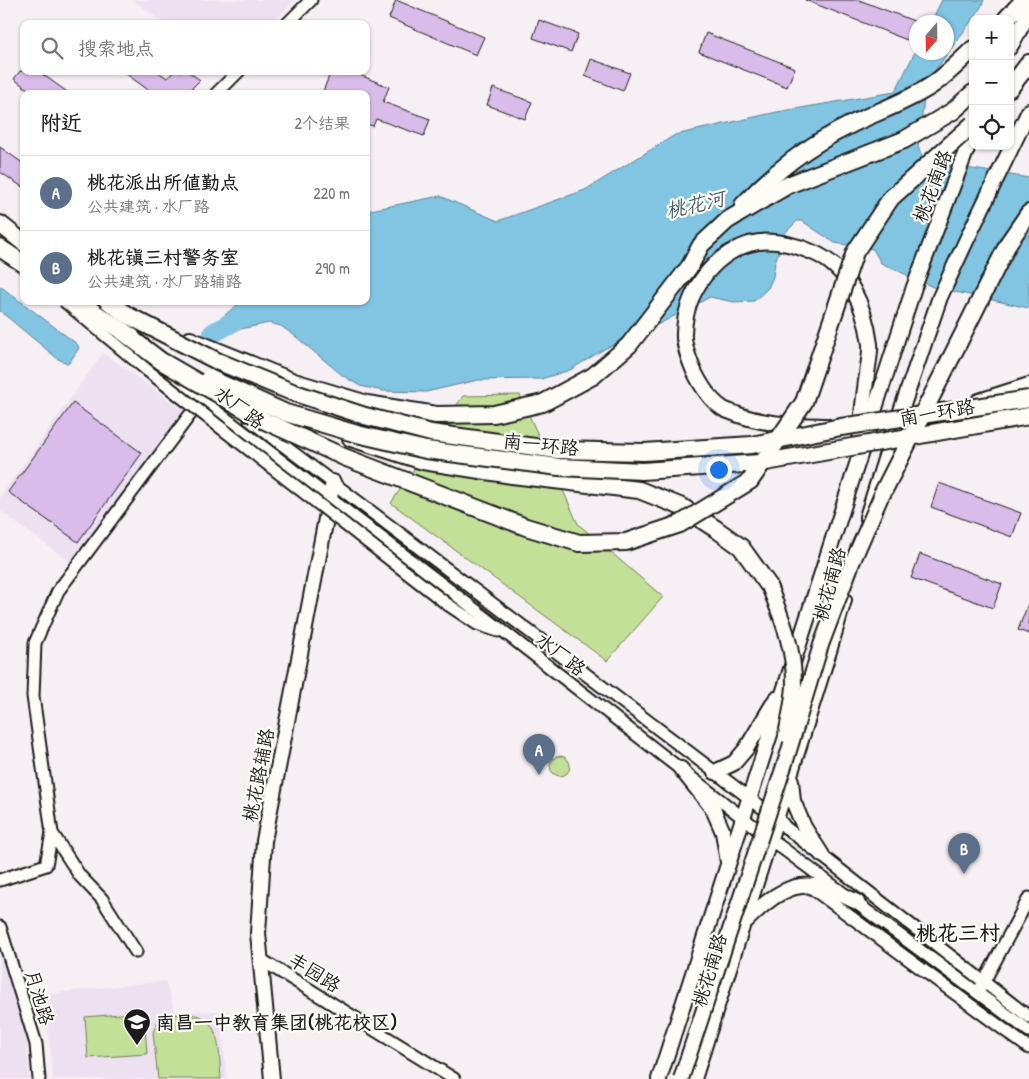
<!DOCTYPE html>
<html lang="zh">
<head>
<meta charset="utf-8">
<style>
  :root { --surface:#fff; --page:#f2f2f2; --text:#222; --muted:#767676; --line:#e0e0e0; --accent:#1c1c1c }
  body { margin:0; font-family:"Patrick Hand","LXGW WenKai TC",sans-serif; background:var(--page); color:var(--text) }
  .controls { position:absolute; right:15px; top:15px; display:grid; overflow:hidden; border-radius:10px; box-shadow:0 1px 4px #0004 }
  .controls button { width:45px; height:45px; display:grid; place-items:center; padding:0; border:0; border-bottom:1px solid var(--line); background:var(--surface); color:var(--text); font:25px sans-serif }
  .compass { position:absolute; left:909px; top:15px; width:45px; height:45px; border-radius:50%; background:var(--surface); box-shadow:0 1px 4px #0004; rotate:200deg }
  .you { position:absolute; left:718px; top:469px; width:18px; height:18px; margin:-12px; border:4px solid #fff; border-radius:50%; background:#1a73e8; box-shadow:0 0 0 8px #1a73e833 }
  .badge { display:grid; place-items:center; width:32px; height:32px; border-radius:50%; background:var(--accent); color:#fff; font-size:16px; font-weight:700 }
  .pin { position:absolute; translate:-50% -41px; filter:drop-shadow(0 1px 2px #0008) }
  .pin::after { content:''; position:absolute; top:26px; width:18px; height:15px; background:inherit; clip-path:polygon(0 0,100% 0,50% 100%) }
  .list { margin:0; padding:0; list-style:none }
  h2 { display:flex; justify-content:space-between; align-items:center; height:65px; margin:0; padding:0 20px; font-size:21px }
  h2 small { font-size:16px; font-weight:400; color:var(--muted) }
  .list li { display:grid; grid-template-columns:32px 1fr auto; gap:15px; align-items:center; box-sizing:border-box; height:75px; padding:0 20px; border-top:1px solid var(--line) }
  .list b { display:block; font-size:19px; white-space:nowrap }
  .list p { margin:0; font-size:16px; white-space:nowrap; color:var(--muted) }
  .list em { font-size:16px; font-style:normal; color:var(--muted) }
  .icon { flex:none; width:28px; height:28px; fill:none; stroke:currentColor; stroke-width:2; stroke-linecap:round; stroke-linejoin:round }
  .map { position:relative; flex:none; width:1029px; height:1079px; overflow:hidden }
  .search { position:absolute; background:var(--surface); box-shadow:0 1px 4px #0004; left:20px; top:20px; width:350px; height:55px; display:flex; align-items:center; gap:12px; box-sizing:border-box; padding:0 18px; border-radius:10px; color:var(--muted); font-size:19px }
  .panel { position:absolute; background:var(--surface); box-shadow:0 1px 4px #0004; left:20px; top:90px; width:350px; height:215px; border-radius:10px }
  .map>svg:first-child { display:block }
</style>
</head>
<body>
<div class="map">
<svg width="1029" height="1079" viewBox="0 0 1029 1079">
  <rect width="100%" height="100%" fill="#f6eff4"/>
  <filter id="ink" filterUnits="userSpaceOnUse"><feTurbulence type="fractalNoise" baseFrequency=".02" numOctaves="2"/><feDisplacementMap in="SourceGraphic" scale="10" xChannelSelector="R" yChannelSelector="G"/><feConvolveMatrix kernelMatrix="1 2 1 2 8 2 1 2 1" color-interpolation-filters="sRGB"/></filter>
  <g filter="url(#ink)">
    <!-- built -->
    <g fill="#ede0f1">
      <polygon points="133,0 295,0 271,24 165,24"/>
      <polygon points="103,353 183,410 72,563 0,511 0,497"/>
      <polygon points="0,948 26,1031 29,1079 0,1079"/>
      <polygon points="165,981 175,1012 220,1011 227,1079 53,1079 45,994"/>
    </g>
    <!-- green -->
    <g fill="#c3e098" stroke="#707e5a">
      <polygon points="520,395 578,524 663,597 607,661 391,503 463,396"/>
      <circle cx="560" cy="766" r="10"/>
      <polygon points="144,1012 147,1054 88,1058 85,1017"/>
      <path d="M170,1014C178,1015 186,1014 194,1015C222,1018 219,1058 221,1079H158L153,1032L159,1019Z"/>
    </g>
    <!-- water -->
    <g fill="#82c5e3" stroke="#598193">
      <polygon points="942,0 984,0 980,9 929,79 924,99 918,147 923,158 935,163 1029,178 1029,308 933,287 881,263 873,249 835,243 802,221 797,221 786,232 775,262 773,277 768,288 754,301 734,302 710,297 661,323 606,348 570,370 541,379 478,380 426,392 383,391 360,386 342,375 295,336 281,326 269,323 221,333 215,323 242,301 366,301 366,211 440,196 498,221 585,190 675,135 777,112 895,92 916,50 916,52 946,52 946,22 931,22"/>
      <polygon points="0,286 77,344 79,348 69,363 67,363 58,359 0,311"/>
    </g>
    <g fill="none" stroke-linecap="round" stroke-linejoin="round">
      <!-- river -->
      <polyline stroke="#82c5e3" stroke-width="20" points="213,333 240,318 280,301"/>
    </g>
    <!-- building -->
    <g fill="#d9bce9" stroke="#1c1c1c">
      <polygon points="396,0 484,37 476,55 389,18"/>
      <polygon points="805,0 859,0 914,21 907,40"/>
      <polygon points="539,20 578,34 571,52 533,38"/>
      <polygon points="706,33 795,68 787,87 699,52"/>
      <polygon points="591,59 630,73 623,91 585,76"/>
      <polygon points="20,71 38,71 70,94 34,94 14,79"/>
      <polygon points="122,71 157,71 167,78 175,71 187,71 200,80 186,94 154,94"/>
      <polygon points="331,71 350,71 389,87 383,102 430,119 424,136 376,119 373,126 366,124 366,94 322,94"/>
      <polygon points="493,88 532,102 525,119 487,105"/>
      <polygon points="0,147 24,164 24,188 0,172"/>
      <polygon points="73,403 142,453 78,542 8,492"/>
      <polygon points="939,483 1021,513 1012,537 931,507"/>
      <polygon points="920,554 1002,584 993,608 911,578"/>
      <polygon points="1028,604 1029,604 1029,634 1018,630"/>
    </g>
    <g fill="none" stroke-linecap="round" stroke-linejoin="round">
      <!-- minor casing -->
      <g stroke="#1c1c1c" stroke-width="15">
        <g id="minor">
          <polyline points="287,24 311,0"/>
          <polyline points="216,94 239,71"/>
          <polyline points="96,301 113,314"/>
          <polyline points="156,365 507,634 770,839 1029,1031"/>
          <polyline points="250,420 756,803 782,823 785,827 1029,1017"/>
          <polyline points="447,604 477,624 498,631"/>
          <polyline points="0,880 46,865 52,833"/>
          <polyline points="809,886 1029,1048"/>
          <polyline points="0,927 36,1044 39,1079"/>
          <polyline points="136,952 102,899 80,876 52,833 33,696 35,643 58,591 195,408"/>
          <polyline points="260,959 454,1079"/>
          <polyline points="980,989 1029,898"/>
        </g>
      </g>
      <!-- major casing -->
      <g stroke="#1c1c1c" stroke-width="18">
        <g id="major">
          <polyline points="1010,47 1029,13"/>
          <path d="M826,426C795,425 765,425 736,414C732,412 726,411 722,408C709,399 700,384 693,369C689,359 683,344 684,333C685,294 711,256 749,244C770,238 793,244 812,252C849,267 865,307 870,344C871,353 868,364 867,374C864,394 862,414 860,434"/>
          <polyline points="867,517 892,437 940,297 967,239 1029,111"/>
          <polyline points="681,769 713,809 723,832 728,862"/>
          <polyline points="715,772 734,763 746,749 776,699"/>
          <polyline points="791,781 793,801 804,827 822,855"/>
          <path d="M746,921C767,900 792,878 824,888C835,891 846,897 857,902"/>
          <polyline points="272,1079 258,933 264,841 333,482"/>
          <polyline points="659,1079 914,287 973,133"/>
          <polyline points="694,1079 830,648 844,600"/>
        </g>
      </g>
      <!-- highway casing -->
      <g stroke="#1c1c1c" stroke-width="20">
        <g id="highway">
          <polyline points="1006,19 1024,0"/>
          <polyline points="1010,88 1029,63"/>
          <path d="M743,205C775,171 807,146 850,125C876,112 904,103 929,87C945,77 959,62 973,49"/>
          <polyline points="0,224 24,243"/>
          <polyline points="0,248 24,264"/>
          <polyline points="190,340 294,382 367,404 436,415 494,414 543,403 593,376 629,345 690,266 701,245 728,220 788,185 904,140 953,111 973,93"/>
          <polyline points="952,356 1009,242 1029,213"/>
          <polyline points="979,402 1029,386"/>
          <polyline points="351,438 423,461 512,475 639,490 682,507 716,529 741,547 769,586"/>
        </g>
      </g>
      <!-- minor -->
      <use href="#minor" stroke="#fdfcf7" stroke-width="11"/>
      <!-- major -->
      <use href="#major" stroke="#fdfcf7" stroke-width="14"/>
      <!-- highway -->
      <use href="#highway" stroke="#fdfcf7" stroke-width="16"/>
      <!-- minor-bridge casing -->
      <g stroke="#1c1c1c" stroke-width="15" stroke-linecap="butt">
        <polyline id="minor-bridge" points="64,301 148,371 447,604"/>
      </g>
      <!-- major-bridge casing -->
      <g stroke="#1c1c1c" stroke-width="18" stroke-linecap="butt">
        <g id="major-bridge">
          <path d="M769,586C782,618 795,650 794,686C793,702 789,719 786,735"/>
          <polyline points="681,1079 787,757 821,645 852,563 882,494"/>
        </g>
      </g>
      <!-- highway-bridge casing -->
      <g stroke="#1c1c1c" stroke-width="20" stroke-linecap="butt">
        <g id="highway-bridge">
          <polyline points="77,301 132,337"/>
          <polyline points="108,301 127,315 217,361 292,392 365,416 431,433 558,450 644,452 752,445 841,427 1029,399"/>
          <polyline points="123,332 161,361 265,421 344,457 526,527 579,543 626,542 680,524 750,481 804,402 855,252 891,198 973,124"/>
          <polyline points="209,378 286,413 357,434 426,450 559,467 642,471 760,463 1029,416"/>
          <polyline points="882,494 952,356"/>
        </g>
      </g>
      <!-- minor-bridge -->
      <use href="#minor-bridge" stroke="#fdfcf7" stroke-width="11"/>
      <!-- major-bridge -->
      <use href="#major-bridge" stroke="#fdfcf7" stroke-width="14"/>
      <!-- highway-bridge -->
      <use href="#highway-bridge" stroke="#fdfcf7" stroke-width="16"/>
    </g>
  </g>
  <!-- icons -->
  <defs>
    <g id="school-pin" transform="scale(1.4375)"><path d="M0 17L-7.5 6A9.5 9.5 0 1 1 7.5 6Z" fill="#1c1c1c" stroke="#fdfcf7"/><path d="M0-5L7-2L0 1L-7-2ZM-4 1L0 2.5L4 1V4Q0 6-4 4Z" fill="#fff"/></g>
  </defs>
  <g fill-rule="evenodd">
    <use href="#school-pin" x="137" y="1022"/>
  </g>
  <g text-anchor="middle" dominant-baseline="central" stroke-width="4.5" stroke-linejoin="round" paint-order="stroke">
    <!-- street labels -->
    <g font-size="19" fill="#1c1c1c" stroke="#fdfcf7">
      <text transform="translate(932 186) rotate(-69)">桃花南路</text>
      <text transform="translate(240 407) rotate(37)">水厂路</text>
      <text transform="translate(937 412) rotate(-10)">南一环路</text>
      <text transform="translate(541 444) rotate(6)">南一环路</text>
      <text transform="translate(829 584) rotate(-75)">桃花南路</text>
      <text transform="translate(561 654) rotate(38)">水厂路</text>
      <text transform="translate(258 775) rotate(-79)">桃花路辅路</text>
      <text transform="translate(709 970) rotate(-73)">桃花南路</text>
      <text transform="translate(315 972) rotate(32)">丰园路</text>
      <text transform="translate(40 997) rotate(73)">月池路</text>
    </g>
    <!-- poi labels -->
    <g font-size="19" font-weight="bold" fill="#1c1c1c" stroke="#fdfcf7" text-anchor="start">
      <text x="156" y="1022">南昌一中教育集团(桃花校区)</text>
    </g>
    <!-- water labels -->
    <g font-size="20" font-style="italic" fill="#45606c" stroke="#fdfcf7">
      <text transform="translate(695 204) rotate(-13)">桃花河</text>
    </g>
    <!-- quarter labels -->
    <g font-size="21" font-weight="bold" fill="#1c1c1c" stroke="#fdfcf7">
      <text x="958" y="932">桃花三村</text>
    </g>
  </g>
</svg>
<div class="controls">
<button>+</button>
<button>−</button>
<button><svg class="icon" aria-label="locate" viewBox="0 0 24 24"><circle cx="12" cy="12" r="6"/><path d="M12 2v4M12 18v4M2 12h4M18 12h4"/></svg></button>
</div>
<svg class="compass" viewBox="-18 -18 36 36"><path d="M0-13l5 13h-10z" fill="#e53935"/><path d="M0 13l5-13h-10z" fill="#767676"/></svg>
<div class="you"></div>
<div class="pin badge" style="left:539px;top:775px;background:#5c6f8a">A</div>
<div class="pin badge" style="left:964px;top:874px;background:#5c6f8a">B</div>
<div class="search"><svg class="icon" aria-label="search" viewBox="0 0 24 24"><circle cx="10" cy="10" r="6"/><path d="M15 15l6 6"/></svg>搜索地点</div>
<section class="panel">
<h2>附近<small>2个结果</small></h2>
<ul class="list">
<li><span class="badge" style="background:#5c6f8a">A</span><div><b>桃花派出所值勤点</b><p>公共建筑 · 水厂路</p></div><em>220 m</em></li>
<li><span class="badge" style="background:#5c6f8a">B</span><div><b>桃花镇三村警务室</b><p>公共建筑 · 水厂路辅路</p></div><em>290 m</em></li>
</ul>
</section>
</div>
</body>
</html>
